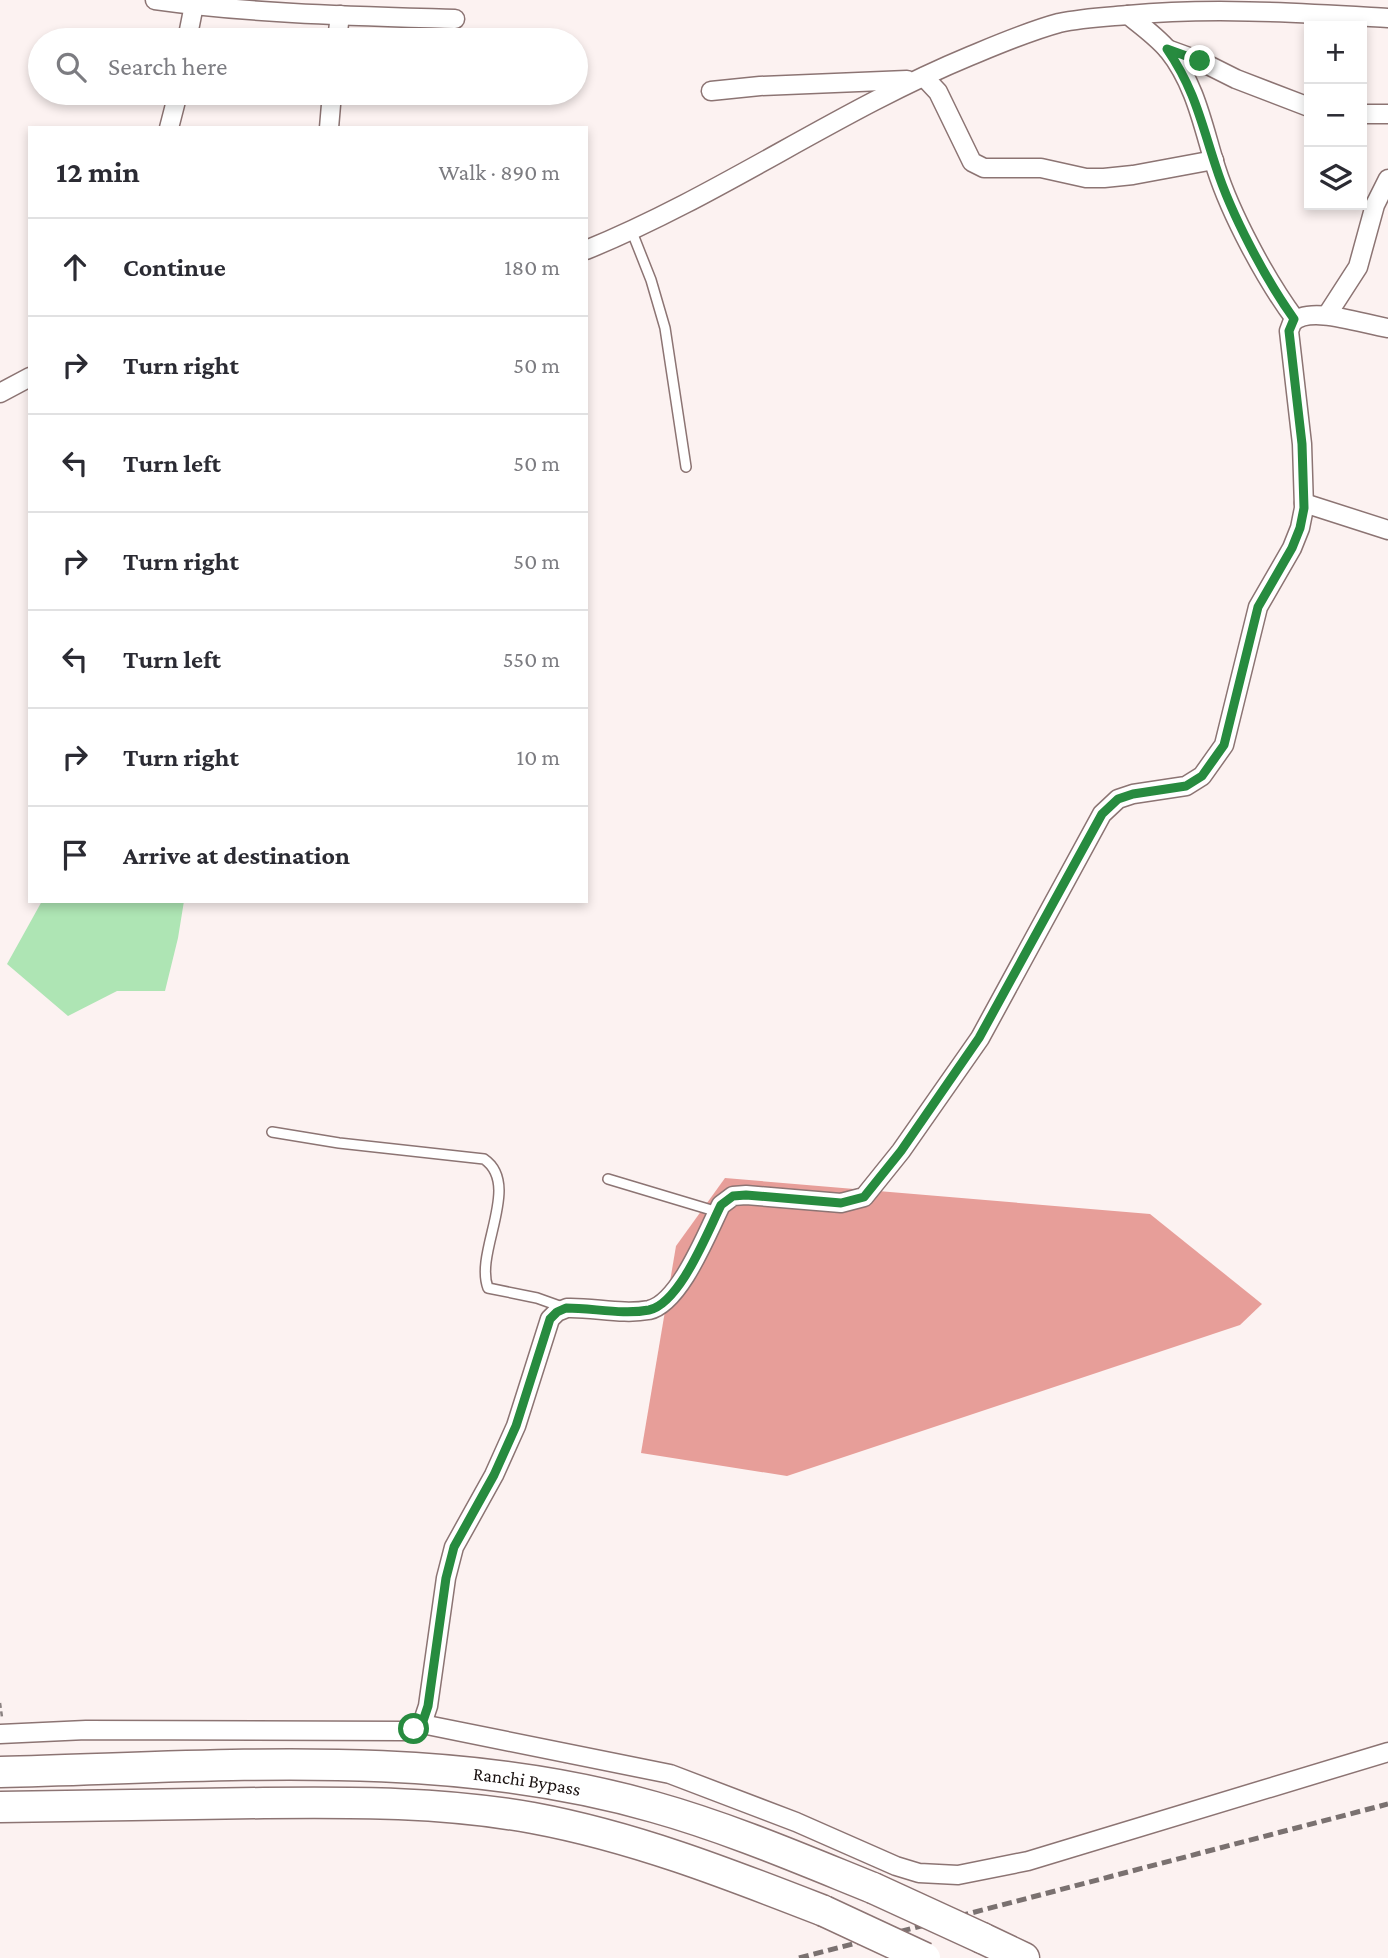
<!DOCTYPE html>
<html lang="en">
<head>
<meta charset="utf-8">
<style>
  :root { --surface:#fff; --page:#f2f2f3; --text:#2b2b33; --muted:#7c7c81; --line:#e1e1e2 }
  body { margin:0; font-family:"Crimson Pro",serif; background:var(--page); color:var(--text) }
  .controls { position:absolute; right:21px; top:21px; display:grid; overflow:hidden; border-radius:0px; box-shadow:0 4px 10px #0003 }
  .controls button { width:63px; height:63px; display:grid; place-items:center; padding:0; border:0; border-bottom:2px solid var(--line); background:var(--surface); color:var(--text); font:35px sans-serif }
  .stop { position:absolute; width:21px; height:21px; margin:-16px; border:5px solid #278b3f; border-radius:50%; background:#fff }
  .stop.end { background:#278b3f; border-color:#fff; box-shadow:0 2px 7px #0008 }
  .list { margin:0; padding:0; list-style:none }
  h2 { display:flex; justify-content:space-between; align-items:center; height:91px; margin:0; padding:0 28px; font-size:30px }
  h2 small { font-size:23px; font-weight:400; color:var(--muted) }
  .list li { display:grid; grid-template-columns:46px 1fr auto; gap:21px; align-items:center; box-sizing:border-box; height:98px; padding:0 28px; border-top:2px solid var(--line) }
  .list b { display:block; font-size:26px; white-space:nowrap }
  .list em { font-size:23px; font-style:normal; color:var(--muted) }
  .icon { flex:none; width:38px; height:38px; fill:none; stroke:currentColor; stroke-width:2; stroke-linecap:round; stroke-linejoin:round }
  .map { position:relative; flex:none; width:1388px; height:1958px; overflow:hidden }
  .search { position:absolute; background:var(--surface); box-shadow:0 4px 10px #0003; left:28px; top:28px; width:560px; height:77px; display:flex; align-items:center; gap:18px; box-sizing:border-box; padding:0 24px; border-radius:38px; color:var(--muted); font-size:26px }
  .panel { position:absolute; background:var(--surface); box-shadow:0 4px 10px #0003; left:28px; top:126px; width:560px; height:777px; border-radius:0px }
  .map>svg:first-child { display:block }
</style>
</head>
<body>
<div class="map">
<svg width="1388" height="1958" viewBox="0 0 1388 1958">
  <rect width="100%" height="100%" fill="#fcf2f1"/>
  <!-- forest -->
  <polygon fill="#e79e99" points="725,1178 1150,1214 1262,1304 1240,1325 787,1476 641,1453 676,1246"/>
  <!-- water -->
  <polygon fill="#aee5b4" points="42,901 184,901 178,938 165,991 117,991 68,1016 7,964"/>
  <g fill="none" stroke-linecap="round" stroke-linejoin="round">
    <!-- service casing -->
    <g stroke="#8c7473" stroke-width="12">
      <g id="service">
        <polyline points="632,232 651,280 665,328 686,467"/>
        <path d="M272,1132L339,1143L484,1159C522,1185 474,1252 488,1288L537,1298L565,1308"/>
        <polyline points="608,1179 718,1212"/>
      </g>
    </g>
    <!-- minor casing -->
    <g stroke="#8c7473" stroke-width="21">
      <g id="minor">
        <path d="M155,0C254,14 355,16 455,19"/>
        <path d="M1128,15C1142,26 1157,37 1168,50C1196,85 1203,127 1216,168C1231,215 1266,280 1295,319"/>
        <polyline points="187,40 194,5"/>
        <polyline points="337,40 340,15"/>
        <polyline points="1167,49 1200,61 1236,79 1309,107"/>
        <polyline points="924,77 938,92 972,162 984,168 1041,168 1086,178 1104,178 1133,175 1214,160"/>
        <polyline points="711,91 760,86 907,80"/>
        <polyline points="1362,114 1388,114"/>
        <polyline points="169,128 178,93"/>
        <polyline points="329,128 332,93"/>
        <path d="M586,250C719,196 837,111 970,56C999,44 1029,31 1059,23C1082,18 1105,17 1128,15C1214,7 1301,13 1388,18"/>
        <polyline points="1327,315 1358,267 1375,205 1388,179"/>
        <polyline points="0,393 30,377"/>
        <polyline points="1304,503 1388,530"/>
        <polyline points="422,1724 670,1774 796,1822 896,1866 919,1873 958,1875 1028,1861 1388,1752"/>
        <path d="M0,1734L86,1730L405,1731L422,1724L428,1706L446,1578L454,1547L494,1475L516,1426L550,1319L557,1312L567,1308C593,1307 622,1315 649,1310C680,1303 707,1233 721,1205L733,1196L746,1195L841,1203L864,1197L901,1151L980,1038L1102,814L1118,799L1133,794L1186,786L1202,776L1224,745L1258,607L1292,548L1300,528L1304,508L1302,444L1289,331L1292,323C1309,304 1365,325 1388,328"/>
      </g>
    </g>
    <!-- trunk casing -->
    <g stroke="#8c7473" stroke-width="33">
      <g id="trunk">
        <path id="s1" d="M0,1772C217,1767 442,1746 654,1807C729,1828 801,1859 873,1888"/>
        <path d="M0,1807C88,1806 176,1804 264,1803C354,1802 444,1802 533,1818C635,1837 729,1874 824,1911"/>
        <polyline points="982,1938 1024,1958"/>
      </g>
    </g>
    <!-- path -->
    <polyline stroke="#8b8281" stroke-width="2.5" stroke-dasharray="5 3.5" stroke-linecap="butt" points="0,1703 2,1717"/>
    <!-- service -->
    <use href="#service" stroke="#fff" stroke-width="9"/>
    <!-- minor -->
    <use href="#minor" stroke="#fff" stroke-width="18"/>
    <!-- trunk -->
    <use href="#trunk" stroke="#fff" stroke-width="30"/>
    <!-- rail -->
    <polyline stroke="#7a7170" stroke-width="5" stroke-dasharray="10 5" stroke-linecap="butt" points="799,1958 1388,1804"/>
    <!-- trunk-bridge casing -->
    <g stroke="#8c7473" stroke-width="33" stroke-linecap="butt">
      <g id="trunk-bridge">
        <polyline points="873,1888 982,1938"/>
        <polyline points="824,1911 925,1958"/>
      </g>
    </g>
    <!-- trunk-bridge -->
    <use href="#trunk-bridge" stroke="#fff" stroke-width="30"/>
  </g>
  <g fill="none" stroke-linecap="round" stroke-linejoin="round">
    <!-- route -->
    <path stroke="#278b3f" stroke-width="9" d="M414,1729L422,1724L428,1706L446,1578L454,1547L494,1475L516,1426L550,1319L557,1312L566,1308C593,1308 623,1315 649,1310C680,1303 707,1233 721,1205L733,1196L746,1195L841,1203L864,1197L901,1151L979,1038L1102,814L1118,799L1133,794L1186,786L1202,776L1224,745L1258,607L1292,548L1300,528L1304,508L1302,444L1289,331L1294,319C1266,280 1231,214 1216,167C1201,122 1195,90 1167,49L1200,61"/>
  </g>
  <g text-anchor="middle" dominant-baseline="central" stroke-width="7" stroke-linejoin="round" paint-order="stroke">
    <!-- street labels -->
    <g font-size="19" fill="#1a1211" stroke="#fff">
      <text stroke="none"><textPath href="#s1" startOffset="528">Ranchi Bypass</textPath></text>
    </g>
  </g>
</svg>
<div class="controls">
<button>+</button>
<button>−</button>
<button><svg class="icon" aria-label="layers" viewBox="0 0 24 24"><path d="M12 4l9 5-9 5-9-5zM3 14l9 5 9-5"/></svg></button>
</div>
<div class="stop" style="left:414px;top:1729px"></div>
<div class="stop end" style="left:1200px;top:61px"></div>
<div class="search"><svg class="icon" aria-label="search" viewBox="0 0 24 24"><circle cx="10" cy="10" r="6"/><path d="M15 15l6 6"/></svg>Search here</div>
<section class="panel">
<h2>12 min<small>Walk · 890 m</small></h2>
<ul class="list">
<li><svg class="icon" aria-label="ahead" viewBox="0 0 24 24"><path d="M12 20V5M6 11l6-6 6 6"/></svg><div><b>Continue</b></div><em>180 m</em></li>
<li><svg class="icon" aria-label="right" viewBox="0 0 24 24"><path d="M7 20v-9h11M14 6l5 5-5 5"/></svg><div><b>Turn right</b></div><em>50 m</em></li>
<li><svg class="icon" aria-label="left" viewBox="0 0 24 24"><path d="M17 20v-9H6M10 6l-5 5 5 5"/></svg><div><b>Turn left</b></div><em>50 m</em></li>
<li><svg class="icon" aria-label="right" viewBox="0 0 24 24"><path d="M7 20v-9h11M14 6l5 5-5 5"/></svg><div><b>Turn right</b></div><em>50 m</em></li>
<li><svg class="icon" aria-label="left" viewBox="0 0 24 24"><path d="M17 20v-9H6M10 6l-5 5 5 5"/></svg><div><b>Turn left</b></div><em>550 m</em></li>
<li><svg class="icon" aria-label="right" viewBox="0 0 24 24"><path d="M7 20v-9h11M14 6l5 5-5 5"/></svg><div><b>Turn right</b></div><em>10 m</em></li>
<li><svg class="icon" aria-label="arrive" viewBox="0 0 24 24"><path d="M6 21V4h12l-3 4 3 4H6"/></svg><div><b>Arrive at destination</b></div></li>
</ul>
</section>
</div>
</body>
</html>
